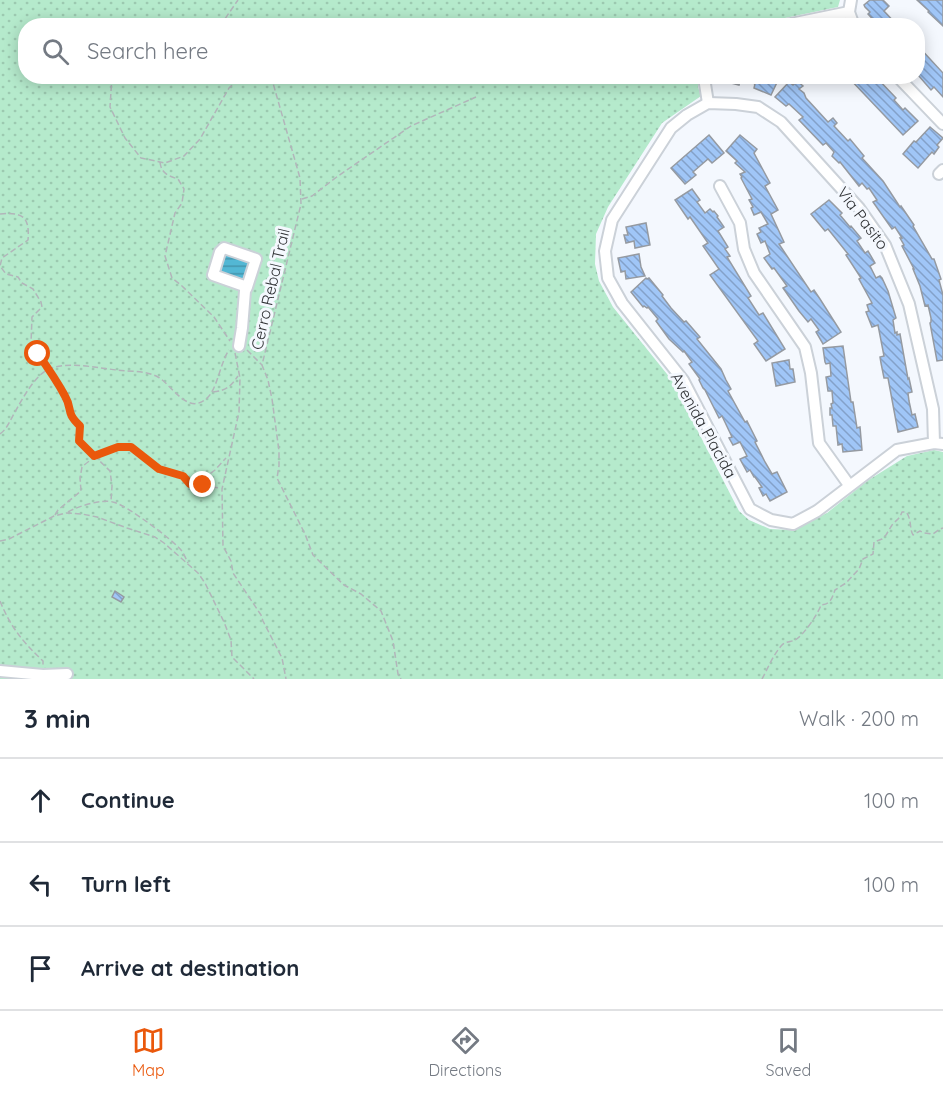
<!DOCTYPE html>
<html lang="en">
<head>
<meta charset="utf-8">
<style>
  :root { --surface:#fff; --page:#f6f6f7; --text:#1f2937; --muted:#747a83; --line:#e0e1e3; --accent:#ea580c }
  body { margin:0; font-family:Quicksand,sans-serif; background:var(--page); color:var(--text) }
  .stop { position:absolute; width:18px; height:18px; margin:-14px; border:4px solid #ea580c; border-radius:50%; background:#fff }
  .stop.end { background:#ea580c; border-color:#fff; box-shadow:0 2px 6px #0008 }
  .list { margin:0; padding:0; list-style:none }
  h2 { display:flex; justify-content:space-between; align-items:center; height:78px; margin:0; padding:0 24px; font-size:26px }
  h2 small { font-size:20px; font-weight:400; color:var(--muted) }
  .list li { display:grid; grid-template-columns:39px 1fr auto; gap:18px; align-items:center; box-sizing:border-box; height:84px; padding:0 24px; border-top:2px solid var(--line) }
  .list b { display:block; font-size:22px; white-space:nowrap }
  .list em { font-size:20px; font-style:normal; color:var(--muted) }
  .icon { flex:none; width:33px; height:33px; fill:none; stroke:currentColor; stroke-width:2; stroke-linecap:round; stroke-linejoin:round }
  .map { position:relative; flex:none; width:943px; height:679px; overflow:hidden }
  .search { position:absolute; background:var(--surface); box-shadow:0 3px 15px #0003; left:18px; right:18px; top:18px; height:66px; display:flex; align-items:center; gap:15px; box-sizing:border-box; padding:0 21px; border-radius:24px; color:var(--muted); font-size:22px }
  .sheet { height:330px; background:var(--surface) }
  nav { display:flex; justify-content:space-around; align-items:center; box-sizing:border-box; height:84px; border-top:2px solid var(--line); background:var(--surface); font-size:16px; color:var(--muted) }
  nav a { display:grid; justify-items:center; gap:3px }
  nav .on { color:var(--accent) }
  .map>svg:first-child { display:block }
</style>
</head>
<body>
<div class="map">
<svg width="943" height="679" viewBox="0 0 943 679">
  <defs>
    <pattern id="grass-dots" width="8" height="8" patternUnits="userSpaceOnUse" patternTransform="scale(1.5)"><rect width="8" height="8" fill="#b5eacc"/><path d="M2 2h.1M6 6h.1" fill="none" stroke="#9cc9b0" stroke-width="1.8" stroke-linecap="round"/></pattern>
    <pattern id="water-rules" width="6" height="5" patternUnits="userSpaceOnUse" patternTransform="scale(1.5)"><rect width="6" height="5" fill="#53b7d4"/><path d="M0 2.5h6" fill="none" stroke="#4595ad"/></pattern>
    <pattern id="building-back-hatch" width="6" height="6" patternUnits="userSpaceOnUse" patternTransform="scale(1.5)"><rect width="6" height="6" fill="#a0c6f7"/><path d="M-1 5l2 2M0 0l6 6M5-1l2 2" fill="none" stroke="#83a1c9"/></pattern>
  </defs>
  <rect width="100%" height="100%" fill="#f4f8fe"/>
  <!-- grass -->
  <polygon fill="url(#grass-dots)" points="0,0 840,0 838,7 747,26 26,26 26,76 700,77 698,87 701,96 662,123 608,207 596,234 595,264 599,281 613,307 671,379 739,511 749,520 770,529 792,530 827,513 867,481 907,456 934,450 943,452 943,679 0,679"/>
  <!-- water -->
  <polygon fill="url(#water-rules)" points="224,250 251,259 243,283 216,273"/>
  <!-- building -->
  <g fill="url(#building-back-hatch)" stroke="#959aa1" stroke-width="1.5">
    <polygon points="870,0 883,0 889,6 884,11 898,26 879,26 868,14 870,12 865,7 864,5"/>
    <polygon points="917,0 943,0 943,26 928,12 929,11"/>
    <polygon points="918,46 943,73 943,97 934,87 931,90 918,75"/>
    <polygon points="733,76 780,76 771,95 754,88 755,84 741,77 739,85 731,83"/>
    <polygon points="847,76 875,76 896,98 894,100 903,110 905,108 918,121 903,135"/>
    <polygon points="797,81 803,86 799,89 804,93 806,98 828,122 833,118 837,123 834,126 848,141 850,139 864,156 862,158 883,181 900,207 901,206 914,225 913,226 932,259 934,259 941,279 939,280 943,295 943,360 937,361 930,323 931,322 931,318 928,305 925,306 920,286 913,269 914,269 902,246 904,245 900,238 902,238 895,227 892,229 873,202 877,200 869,188 867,189 862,183 859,186 840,162 839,163 832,156 834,152 826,143 823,145 799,120 803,117 789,104 786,106 775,97 789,82 793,85"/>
    <polygon points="930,127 943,138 937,145 939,147 934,154 932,152 918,168 903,154 914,141 916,142"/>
    <polygon points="709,135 724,153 712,163 708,159 693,172 696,175 685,184 671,168"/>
    <polygon points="740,135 757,149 754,153 770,183 765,186 778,210 771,214 784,242 779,244 811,292 814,290 820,299 841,332 823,344 816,332 819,330 811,319 808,322 799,311 783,288 787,286 774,268 772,269 764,258 770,254 765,241 761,243 757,234 761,232 759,228 768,224 761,212 754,215 751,208 753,207 749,200 752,199 741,178 742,177 740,174 745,172 735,163 737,161 726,151"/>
    <polygon points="692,189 700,200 697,202 705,213 710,209 713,212 714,211 718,216 717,217 724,227 718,231 728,247 725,249 730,256 727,257 751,296 748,298 759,315 763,313 785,349 766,361 754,344 758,341 710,275 719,269 703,246 708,243 690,217 688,219 675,200"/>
    <polygon points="829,200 842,213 840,215 850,227 851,226 861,238 857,241 865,253 868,251 875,263 870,266 876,278 880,276 882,278 888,291 896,318 893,320 895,333 897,332 897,335 900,334 908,379 909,378 912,392 908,393 909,401 912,415 915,414 918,427 898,432 888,378 884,378 881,363 880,357 884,356 878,325 872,327 866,312 869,311 867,305 872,303 859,279 861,278 846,255 848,254 828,229 825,231 811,214"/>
    <polygon points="646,223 650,245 635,248 634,241 626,243 624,235 628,235 626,227"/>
    <polygon points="639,254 641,267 645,276 626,279 625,271 621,272 618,258"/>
    <polygon points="646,278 647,279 649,278 663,295 662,296 671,308 684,322 686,321 700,337 697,339 721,369 726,380 731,389 728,391 745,422 747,421 757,441 755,442 765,462 772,474 777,472 787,492 770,501 766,494 763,496 759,488 762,487 755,477 754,477 750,470 747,472 740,459 747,456 740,442 733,445 729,438 732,437 722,416 719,418 705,390 703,388 699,380 700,379 689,364 692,362 684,351 683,352 669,339 656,321 658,319 648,307 647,308 644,306 643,307 631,292"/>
    <polygon points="843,346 851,402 853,402 857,428 860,427 862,450 843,452 842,444 838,445 836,426 833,426 832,415 830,415 830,408 832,408 831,404 833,403 832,391 828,391 826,377 831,376 830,363 826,364 825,362 823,348"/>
    <polygon points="789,360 790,369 793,369 795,382 776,386 772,363"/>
    <polygon points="115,591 124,597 121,602 112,597"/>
  </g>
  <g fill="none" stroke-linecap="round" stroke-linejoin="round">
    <!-- minor casing -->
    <g stroke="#cbd1d8" stroke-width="14">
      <g id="minor">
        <polyline points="851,0 849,12 854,26"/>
        <polyline points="781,26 849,12"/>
        <polyline points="705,76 705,84 708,103"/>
        <polyline points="897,76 943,124"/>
        <polyline points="939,174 943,170"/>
        <polyline points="720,186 740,223 744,249 754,273 805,347 811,373 819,443 849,485"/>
        <polyline points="239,346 242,328 245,291 247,287 256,259 224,248 220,252 213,275 247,287"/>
        <polyline points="934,443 933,409 909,304 885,245 859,208 781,122 758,107 736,104 708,103 687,115 671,128 612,220 605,251 608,278 622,303 683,380 750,509 771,520 793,524 817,511 897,450 934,443 943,444"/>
        <polyline points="0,671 43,675 67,674"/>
      </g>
    </g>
    <!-- path -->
    <g stroke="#b2b5ba" stroke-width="1.5" stroke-dasharray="6 3" stroke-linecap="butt">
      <polyline points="220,26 238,0"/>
      <polyline points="112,76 110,107 125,138 141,158 165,163 184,156 200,139 229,88 242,76"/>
      <polyline points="271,76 300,178 301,204 262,365 268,380 272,399 279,451 279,466 277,478 305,534 313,555 344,585 361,594 381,611 393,641 398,674 401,679"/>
      <path d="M160,162C161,173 168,176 178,179L184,189L182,203L175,213L165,256L172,278L182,286L214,317L230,341"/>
      <polyline points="302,199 312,196 338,176 411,126 476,97"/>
      <path d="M0,214C22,212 30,216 28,240L2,258L0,266L6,274L18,277L22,283L33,289L41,302L42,307L32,317L31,343L56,380L67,400L71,418L80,426L79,441L110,471L112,486L111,501"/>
      <polyline points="247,350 262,365"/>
      <polyline points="235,353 240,378 239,412 222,489 223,546 231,561 233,573 261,615 263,621 282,658 286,679"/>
      <path d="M213,392C226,391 231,386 238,376"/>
      <path d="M0,434C8,428 10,420 15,412C22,399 36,374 49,369C67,361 98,368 117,370C130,372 145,370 158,377C172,385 187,415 206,399C217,391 220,363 229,350"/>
      <polyline points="196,484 215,470 226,458"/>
      <path d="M68,512C78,506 102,499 113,502C125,504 173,540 181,550C184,554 186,559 188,563"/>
      <path d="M55,515L58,510L81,491L80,478L82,467C93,457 118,440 133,449C143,455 150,465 160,469C174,475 178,471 190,484L220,488"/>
      <polyline points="0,541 9,539 54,516 66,513 82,514 97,517 127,528 155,537 164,543 198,573 205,583 224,622 231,640 232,657 254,679"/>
      <path d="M0,601C11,628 23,642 43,661V666"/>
      <path d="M762,679C768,668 773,655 782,645C786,641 791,642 795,640C803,636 818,614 821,605C831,604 832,598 835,590L846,583L859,569L863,559L873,554L874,542L882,539L886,535L892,525L900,517L902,512H906C912,519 909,528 913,535L920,531L924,533L933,534L940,529L943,528"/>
    </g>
    <!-- minor -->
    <use href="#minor" stroke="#fff" stroke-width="10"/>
  </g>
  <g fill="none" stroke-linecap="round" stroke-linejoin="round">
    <!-- route -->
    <path stroke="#ea580c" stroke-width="8" d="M38,354C48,368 57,381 65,396C73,410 65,412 80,426L79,441L94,456L118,447H131L159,469L183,476L190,484L203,485"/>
  </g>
  <g text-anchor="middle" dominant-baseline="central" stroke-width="6" stroke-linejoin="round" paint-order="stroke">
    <!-- street labels -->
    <g font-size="16" fill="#2f3134" stroke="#f4f8fe">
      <text transform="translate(863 218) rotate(53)">Via Pasito</text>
      <text transform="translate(270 289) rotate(-77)">Cerro Rebal Trail</text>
      <text transform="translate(704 425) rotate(61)">Avenida Placida</text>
    </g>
  </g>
</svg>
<div class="stop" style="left:38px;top:354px"></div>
<div class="stop end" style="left:203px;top:485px"></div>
<div class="search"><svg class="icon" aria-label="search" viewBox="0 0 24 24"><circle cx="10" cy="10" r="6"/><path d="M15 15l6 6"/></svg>Search here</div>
</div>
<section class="sheet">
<h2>3 min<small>Walk · 200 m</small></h2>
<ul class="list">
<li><svg class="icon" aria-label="ahead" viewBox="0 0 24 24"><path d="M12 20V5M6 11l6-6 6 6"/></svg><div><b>Continue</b></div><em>100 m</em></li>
<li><svg class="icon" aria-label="left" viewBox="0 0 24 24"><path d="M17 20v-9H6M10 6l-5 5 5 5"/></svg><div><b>Turn left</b></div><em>100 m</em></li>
<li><svg class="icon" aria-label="arrive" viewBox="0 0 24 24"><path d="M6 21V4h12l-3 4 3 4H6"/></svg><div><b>Arrive at destination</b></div></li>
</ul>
</section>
<nav>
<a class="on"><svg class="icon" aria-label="map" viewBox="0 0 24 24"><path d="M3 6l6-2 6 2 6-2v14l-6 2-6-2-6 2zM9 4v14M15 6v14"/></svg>Map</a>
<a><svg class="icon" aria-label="directions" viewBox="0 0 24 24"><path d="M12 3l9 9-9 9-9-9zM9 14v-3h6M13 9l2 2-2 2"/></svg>Directions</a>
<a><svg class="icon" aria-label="saved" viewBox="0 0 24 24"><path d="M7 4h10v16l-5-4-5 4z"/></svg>Saved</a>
</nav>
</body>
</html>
